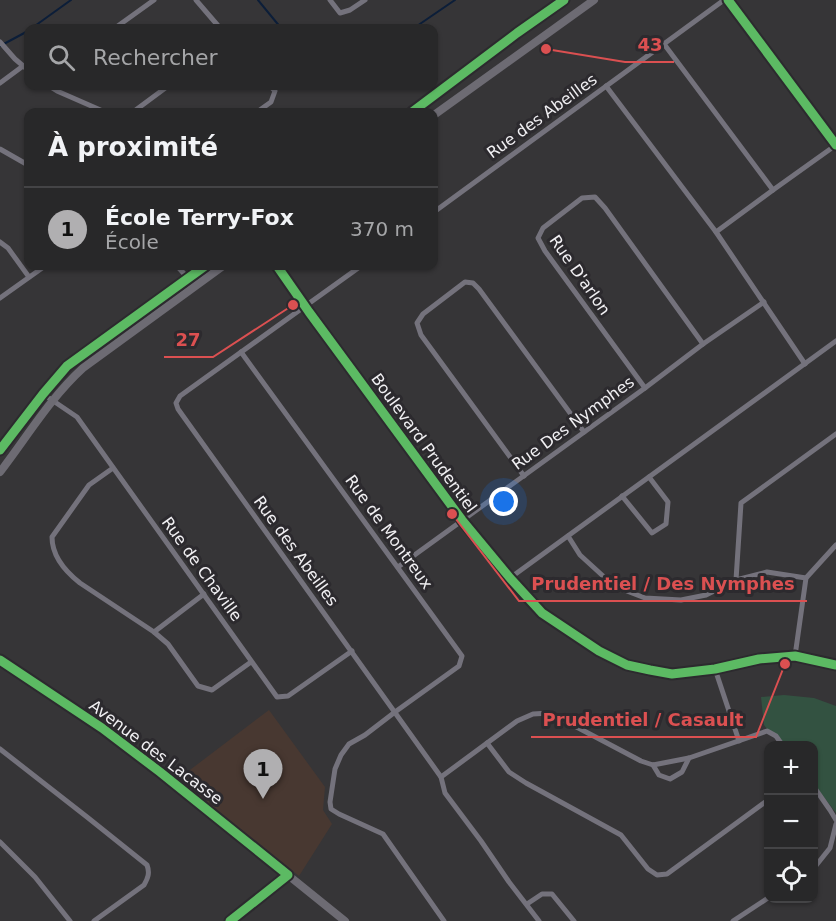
<!DOCTYPE html>
<html lang="fr">
<head>
<meta charset="utf-8">
<style>
  :root { --surface:#282829; --page:#343435; --text:#f1f3f6; --muted:#a5a6a8; --line:#444446; --accent:#b0afb1 }
  body { margin:0; font-family:"DejaVu Sans",sans-serif; background:var(--page); color:var(--text) }
  .controls { position:absolute; right:18px; bottom:18px; display:grid; overflow:hidden; border-radius:12px; box-shadow:0 2px 4px #0004 }
  .controls button { width:54px; height:54px; display:grid; place-items:center; padding:0; border:0; border-bottom:2px solid var(--line); background:var(--surface); color:var(--text); font:30px sans-serif }
  .you { position:absolute; left:504px; top:502px; width:21px; height:21px; margin:-15px; border:4px solid #fff; border-radius:50%; background:#1a73e8; box-shadow:0 0 0 9px #1a73e833 }
  .badge { display:grid; place-items:center; width:39px; height:39px; border-radius:50%; background:var(--accent); color:#111; font-size:20px; font-weight:700 }
  .pin { position:absolute; translate:-50% -50px; filter:drop-shadow(0 2px 3px #0008) }
  .pin::after { content:''; position:absolute; top:32px; width:21px; height:18px; background:inherit; clip-path:polygon(0 0,100% 0,50% 100%) }
  .list { margin:0; padding:0; list-style:none }
  h2 { display:flex; justify-content:space-between; align-items:center; height:78px; margin:0; padding:0 24px; font-size:26px }
  h2 small { font-size:20px; font-weight:400; color:var(--muted) }
  .list li { display:grid; grid-template-columns:39px 1fr auto; gap:18px; align-items:center; box-sizing:border-box; height:84px; padding:0 24px; border-top:2px solid var(--line) }
  .list b { display:block; font-size:22px; white-space:nowrap }
  .list p { margin:0; font-size:20px; white-space:nowrap; color:var(--muted) }
  .list em { font-size:20px; font-style:normal; color:var(--muted) }
  .icon { flex:none; width:33px; height:33px; fill:none; stroke:currentColor; stroke-width:2; stroke-linecap:round; stroke-linejoin:round }
  .map { position:relative; flex:none; width:836px; height:921px; overflow:hidden }
  .search { position:absolute; background:var(--surface); box-shadow:0 2px 4px #0004; left:24px; top:24px; width:414px; height:66px; display:flex; align-items:center; gap:15px; box-sizing:border-box; padding:0 21px; border-radius:12px; color:var(--muted); font-size:22px }
  .panel { position:absolute; background:var(--surface); box-shadow:0 2px 4px #0004; left:24px; top:108px; width:414px; height:162px; border-radius:12px }
  .map>svg:first-child { display:block }
</style>
</head>
<body>
<div class="map">
<svg width="836" height="921" viewBox="0 0 836 921">
  <rect width="100%" height="100%" fill="#363537"/>
  <!-- education -->
  <polygon fill="#483831" points="269,710 325,787 323,810 332,824 299,876 178,779"/>
  <!-- green -->
  <polygon fill="#335241" points="784,695 814,698 836,706 836,813 814,784 814,746 785,745 767,729 764,725 761,697"/>
  <g fill="none" stroke-linecap="round" stroke-linejoin="round">
    <!-- stream -->
    <g stroke="#0c1e39" stroke-width="2">
      <polyline points="258,0 281,28"/>
      <polyline points="32,28 71,0"/>
      <polyline points="414,28 455,0"/>
      <polyline points="0,46 28,31"/>
    </g>
    <!-- street -->
    <g stroke="#74727c" stroke-width="5">
      <polyline points="196,0 220,28"/>
      <polyline points="330,0 340,13 350,10 365,0"/>
      <polyline points="728,0 836,145"/>
      <polyline points="115,28 154,0"/>
      <polyline points="0,42 15,59 28,70"/>
      <polyline points="664,44 773,190"/>
      <polyline points="0,83 23,66"/>
      <polyline points="49,86 57,91 105,112"/>
      <polyline points="606,86 716,232 805,364"/>
      <polyline points="133,112 168,86"/>
      <polyline points="257,112 271,102 275,91 270,86"/>
      <polyline points="0,149 28,165"/>
      <polyline points="434,212 724,0"/>
      <polyline points="716,232 773,190 836,145"/>
      <polyline points="0,242 8,248 29,277"/>
      <polyline points="177,266 188,278"/>
      <polyline points="277,266 309,312 462,520 510,578 542,613 599,651 627,665 650,670 672,674 715,669 759,659 795,656 836,665"/>
      <polyline points="361,266 180,396 176,403 178,409 441,777 445,793 481,841 509,882 539,921"/>
      <polyline points="0,298 45,266"/>
      <polyline points="241,352 462,656 459,666 395,712 365,735 349,744 341,755 335,769 330,802 331,809 339,814 383,834 444,921"/>
      <polyline points="645,388 545,251 538,238 543,228 582,198 595,197 605,208 703,344"/>
      <polyline points="43,394 77,417 277,697 288,696 352,651"/>
      <path d="M113,468L89,485L52,537C52,556 66,572 80,583L154,632L168,644L198,686L212,690L251,662"/>
      <polyline points="524,476 421,335 417,323 423,314 465,282 473,283 479,289 584,432"/>
      <polyline points="622,496 652,533 666,524 668,502 649,477"/>
      <polyline points="568,536 580,555 614,586 645,598 681,600 706,595 736,580 767,572 806,578"/>
      <polyline points="398,567 645,388 703,344 764,302"/>
      <polyline points="510,578 836,341"/>
      <polyline points="736,580 741,503 836,434"/>
      <polyline points="154,632 204,594"/>
      <polyline points="795,656 806,578 836,545"/>
      <polyline points="715,669 739,741"/>
      <polyline points="487,743 509,772 526,783 621,835 648,869 657,875 667,874 768,800"/>
      <path d="M0,749L87,817L147,865C150,873 148,878 144,885L94,921"/>
      <polyline points="653,765 659,775 670,779 682,772 689,758"/>
      <polyline points="441,777 517,721 533,714 550,713 641,761 653,765 689,758 767,731 776,736 783,746"/>
      <polyline points="814,787 830,810 836,820"/>
      <polyline points="0,842 35,877 70,921"/>
      <polyline points="814,868 830,848 836,824"/>
      <polyline points="527,904 542,894 552,894 574,921"/>
      <polyline points="230,921 288,875"/>
      <polyline points="733,921 768,898"/>
    </g>
    <!-- secondary -->
    <g stroke="#6d6b73" stroke-width="8">
      <polyline points="412,112 517,33 564,0"/>
      <polyline points="434,115 594,0"/>
      <polyline points="0,450 43,394 67,366 205,266"/>
      <path d="M0,472C27,437 50,398 83,368L223,266"/>
      <polyline points="0,660 102,728 160,772 345,921"/>
    </g>
    <!-- cycleway casing -->
    <g stroke="#2c2a2e" stroke-width="13">
      <g id="cycleway">
        <polyline points="728,0 836,145"/>
        <polyline points="412,112 517,33 564,0"/>
        <polyline points="277,266 309,312 462,520 510,578 542,613 599,651 627,665 650,670 672,674 715,669 759,659 795,656 836,665"/>
        <polyline points="0,450 43,394 67,366 205,266"/>
        <polyline points="0,660 102,728 160,772 288,875 230,921"/>
      </g>
    </g>
    <!-- cycleway -->
    <use href="#cycleway" stroke="#5cba63" stroke-width="9"/>
  </g>
  <g text-anchor="middle" dominant-baseline="central" stroke-width="6" stroke-linejoin="round" paint-order="stroke">
    <!-- street labels -->
    <g font-size="16" fill="#f1f0f3" stroke="#2c2a2e">
      <text transform="translate(542 116) rotate(-36)">Rue des Abeilles</text>
      <text transform="translate(580 275) rotate(55)">Rue D'arlon</text>
      <text transform="translate(573 423) rotate(-36)">Rue Des Nymphes</text>
      <text transform="translate(424 443) rotate(54)">Boulevard Prudentiel</text>
      <text transform="translate(389 532) rotate(54)">Rue de Montreux</text>
      <text transform="translate(296 551) rotate(54)">Rue des Abeilles</text>
      <text transform="translate(202 569) rotate(54)">Rue de Chaville</text>
      <text transform="translate(156 752) rotate(37)">Avenue des Lacasse</text>
    </g>
  </g>
  <!-- callouts -->
  <path fill="none" stroke="#db5051" stroke-width="2" d="M546 49L625 62H674M293 305L213 357H164M452 514L519 601H807M785 664L756 737H531"/>
  <g fill="#db5051" stroke="#2c2a2e" stroke-width="2">
    <circle cx="546" cy="49" r="6"/>
    <circle cx="293" cy="305" r="6"/>
    <circle cx="452" cy="514" r="6"/>
    <circle cx="785" cy="664" r="6"/>
  </g>
  <g font-size="18" text-anchor="middle" font-weight="bold" fill="#db5051" stroke="#2c2a2e" stroke-width="6" stroke-linejoin="round" paint-order="stroke">
    <text x="650" y="51">43</text>
    <text x="188" y="346">27</text>
    <text x="663" y="590">Prudentiel / Des Nymphes</text>
    <text x="643" y="726">Prudentiel / Casault</text>
  </g>
</svg>
<div class="controls">
<button>+</button>
<button>−</button>
<button><svg class="icon" aria-label="locate" viewBox="0 0 24 24"><circle cx="12" cy="12" r="6"/><path d="M12 2v4M12 18v4M2 12h4M18 12h4"/></svg></button>
</div>
<div class="you"></div>
<div class="pin badge" style="left:263px;top:799px">1</div>
<div class="search"><svg class="icon" aria-label="search" viewBox="0 0 24 24"><circle cx="10" cy="10" r="6"/><path d="M15 15l6 6"/></svg>Rechercher</div>
<section class="panel">
<h2>À proximité<small></small></h2>
<ul class="list">
<li><span class="badge">1</span><div><b>École Terry-Fox</b><p>École</p></div><em>370 m</em></li>
</ul>
</section>
</div>
</body>
</html>
